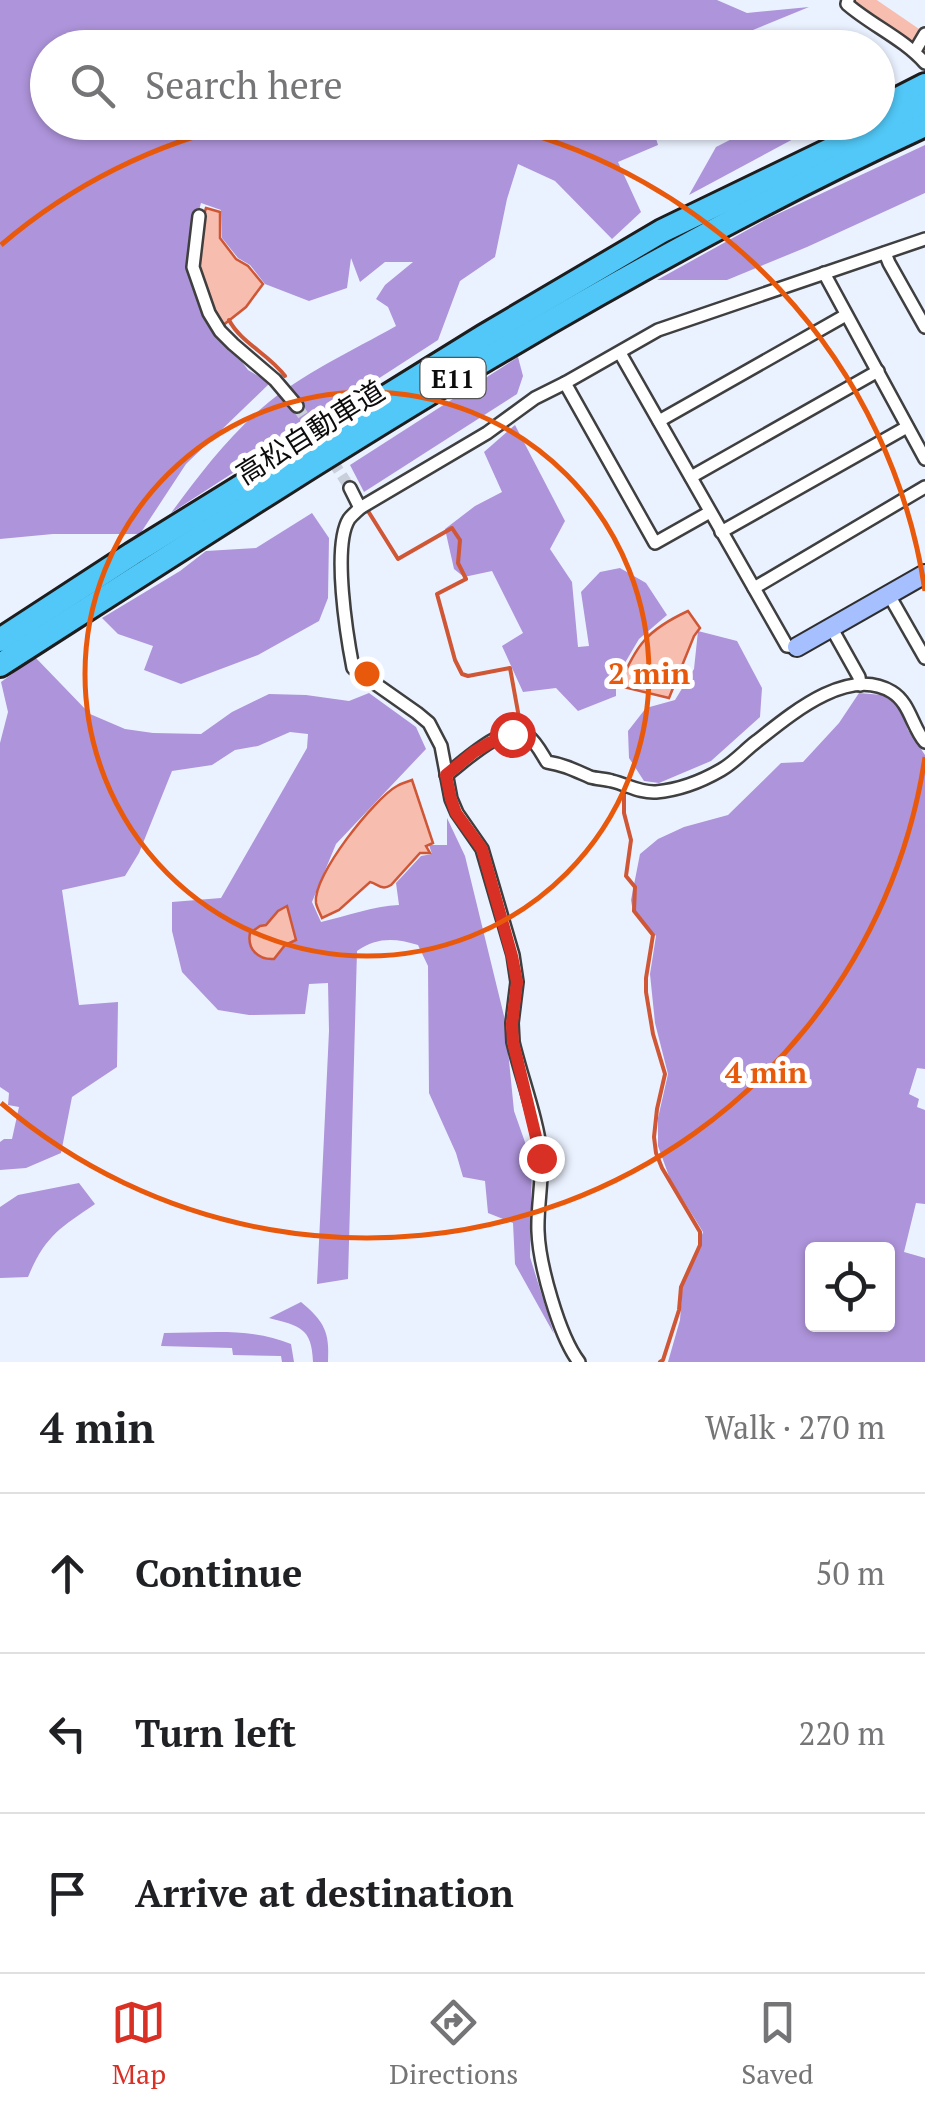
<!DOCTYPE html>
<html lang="en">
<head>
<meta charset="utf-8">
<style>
  :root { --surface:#fff; --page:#f2f2f2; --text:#202124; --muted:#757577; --line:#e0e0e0; --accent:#d93025 }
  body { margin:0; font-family:"PT Serif","Noto Sans JP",serif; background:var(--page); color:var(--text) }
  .controls { position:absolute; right:30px; bottom:30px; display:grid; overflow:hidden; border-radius:10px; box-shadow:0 2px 8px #0004 }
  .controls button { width:90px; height:90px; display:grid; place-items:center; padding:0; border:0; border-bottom:2px solid var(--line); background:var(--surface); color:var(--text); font:50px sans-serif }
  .stop { position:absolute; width:30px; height:30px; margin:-22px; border:8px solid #d93025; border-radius:50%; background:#fff }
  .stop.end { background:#d93025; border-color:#fff; box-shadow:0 2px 10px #0008 }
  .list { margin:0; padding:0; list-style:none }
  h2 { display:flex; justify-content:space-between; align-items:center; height:130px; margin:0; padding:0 40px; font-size:42px }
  h2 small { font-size:32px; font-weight:400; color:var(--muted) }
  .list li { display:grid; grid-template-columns:65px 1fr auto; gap:30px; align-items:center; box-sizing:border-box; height:160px; padding:0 40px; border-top:2px solid var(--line) }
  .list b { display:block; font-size:38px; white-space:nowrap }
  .list em { font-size:32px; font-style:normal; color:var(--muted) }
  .icon { flex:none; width:55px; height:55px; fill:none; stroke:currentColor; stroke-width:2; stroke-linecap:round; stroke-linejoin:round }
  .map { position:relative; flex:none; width:925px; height:1362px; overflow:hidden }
  .search { position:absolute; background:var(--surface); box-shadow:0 2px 8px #0004; left:30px; right:30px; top:30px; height:110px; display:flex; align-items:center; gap:25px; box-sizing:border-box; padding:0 35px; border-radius:55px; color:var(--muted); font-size:38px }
  .sheet { height:610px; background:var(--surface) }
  nav { display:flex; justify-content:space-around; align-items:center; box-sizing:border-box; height:140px; border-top:2px solid var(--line); background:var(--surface); font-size:28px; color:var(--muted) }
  nav a { display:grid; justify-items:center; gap:5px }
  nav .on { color:var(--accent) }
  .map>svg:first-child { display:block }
</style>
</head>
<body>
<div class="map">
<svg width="925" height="1362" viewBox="0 0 925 1362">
  <rect width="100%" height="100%" fill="#ebf2ff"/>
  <!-- forest -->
  <g fill="#ae94da" fill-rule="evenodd">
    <path d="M0,0H717L747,13L809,7L726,41L720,47L48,48V122H651L658,145L618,162L641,212L612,239L555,181L518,164L507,199L495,257L460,281L438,340L171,513C199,475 227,438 263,407C301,374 352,351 396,326L388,307L376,299L385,285L413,262H385L360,282L351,258L347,288L309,301L265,284L250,265L238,258L222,238L221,210L201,203L193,233L208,316L248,370L270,383L186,464L140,534H53L0,539Z"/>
    <polygon points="763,123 823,123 689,195 716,147"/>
    <polygon points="925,145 925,193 807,247 727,280 657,280 767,219"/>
    <polygon points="518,357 523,376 517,394 364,492 350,465"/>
    <polygon points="515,425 565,521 550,549 572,582 578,647 589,646 581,592 600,572 620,568 646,583 667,615 639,639 616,678 616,696 578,711 556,688 523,692 502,646 523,633 492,571 464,577 454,569 445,529 475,506 502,492 484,452"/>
    <polygon points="312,513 329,538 328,598 319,621 258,655 181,684 144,670 153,646 118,634 102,618 180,571 206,551 256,548"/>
    <polygon points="698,631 737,641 762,688 760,717 711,761 659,783 644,781 629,758 628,731 646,708 675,700 694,669"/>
    <path d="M35,657L90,714L125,729L153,733L201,734L232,712L269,694L306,695L349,701L369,693L416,727L426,749L336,844L312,902L321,922C347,916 373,906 399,905L396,883L421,856L432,854L429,845H447V818L465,856L505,1020L514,1111L532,1162L530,1257L554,1334L515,1264L513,1223L488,1213L485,1181L463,1177L456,1153L429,1093L428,966L418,945C395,938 377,937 357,951L348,1279L317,1284L329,1031L328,983L309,984L305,1014L249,1015L218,1010L182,972L172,931V902L221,898L307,748L308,734L290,732L258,746L235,750L212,765L172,771L139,853L125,876L62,890L79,1005L118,1002L117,1067L72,1097L61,1153L26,1168L0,1170V1142L4,1139H12L19,1107L8,1105L9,1093L0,1087V743L8,712L1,682Z"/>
    <path d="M859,693L882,695L899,705L908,730L925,755V1069L917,1068L909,1094L919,1099L917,1107L925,1110V1204L916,1203L904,1252L925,1258V1362H668L680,1320L683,1280L693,1261L703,1232L670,1179L658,1146V1118L668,1074L655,1023L650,974L656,936L633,912L631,900L640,854L658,839L684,827L728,815L781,763L803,762L839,723ZM812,1250H888V1324H812Z"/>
    <path d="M79,1183L95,1204C60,1228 45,1236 28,1277L0,1278V1207L18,1195Z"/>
    <path d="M301,1302C324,1321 330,1332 328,1362H313C312,1327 299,1326 269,1318Z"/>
    <path d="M164,1333C206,1333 251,1327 291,1344L294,1362H282L281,1356L233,1355L232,1348L161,1346Z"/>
  </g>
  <!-- water -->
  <g fill="#f7bdaf" stroke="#cf5735" stroke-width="2.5">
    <path d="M206,208L220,212V238L236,259L248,266L263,284L246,307L222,326C196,281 189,258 206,208Z"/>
    <path d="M688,611L700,628L694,636L669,698L619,686C636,645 647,630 688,611Z"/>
    <path d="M412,780L433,843L426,846L430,853H420L391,885C381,891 379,884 370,882L339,910L322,918C320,913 317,908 316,903C312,876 375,798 397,786C402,783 407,782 412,780Z"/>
    <path d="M287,906L296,940L285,945L274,959C258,960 247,949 250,933L260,926L266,925L278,911Z"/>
  </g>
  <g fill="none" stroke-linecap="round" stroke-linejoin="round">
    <!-- stream -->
    <g stroke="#cf5735" stroke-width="4">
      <path d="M229,320C241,343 269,354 285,376"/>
      <polyline points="368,511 398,559 452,528 460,540 458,563 466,579 437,594 455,660 462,674 468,676 510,668 520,723 526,730"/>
      <polyline points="601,784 624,789 624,813 631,840 626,876 635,887 634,911 653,935 646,978 646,992 653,1034 665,1074 657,1109 654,1137 656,1153 662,1168 700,1232 700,1245 681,1287 679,1310 663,1360 660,1362"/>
    </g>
    <!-- river -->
    <polyline stroke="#f7bdaf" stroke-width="20" points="859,0 925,45"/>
    <!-- street-tunnel -->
    <polyline stroke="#cad0db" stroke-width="11" stroke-dasharray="11 5.5" stroke-linecap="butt" points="297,406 350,488"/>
    <!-- street casing -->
    <g stroke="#3f3f3f" stroke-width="16">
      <g id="street">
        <path d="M848,0L847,4C871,25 904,39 925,63"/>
        <polyline points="915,51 925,34"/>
        <polyline points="199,216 193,267 209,313 220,331 233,344 275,380 297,406"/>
        <polyline points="885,253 889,263 925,327"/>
        <polyline points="824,273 925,459"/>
        <polyline points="620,353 787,646 797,647"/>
        <path d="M565,383L535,398L487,433L360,508C356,512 352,515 349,519C332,546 347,637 353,668L417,713L429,723L441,746L451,799L457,813L482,849L513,955L517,982L512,1023L513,1042C521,1076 538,1121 541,1154C543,1180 537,1206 538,1231C539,1264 559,1336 579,1362"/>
        <polyline points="659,421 846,315"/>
        <polyline points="691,477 878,371"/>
        <polyline points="350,488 360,508"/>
        <polyline points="710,512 655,543 565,383 658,330 925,239"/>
        <polyline points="721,532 907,427"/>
        <polyline points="754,588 925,487"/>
        <polyline points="889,595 925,658"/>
        <polyline points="831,627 859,677 860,685"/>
        <path d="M446,775C463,763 506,720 528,736C536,742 542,754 547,762C565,765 574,770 590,777C597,779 605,779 612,781C628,785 640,793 656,792C678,790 702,781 721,770C735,762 745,750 757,741C790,715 848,665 892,692C910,703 912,727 925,742"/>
      </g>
    </g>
    <!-- secondary casing -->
    <g stroke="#2e2e2e" stroke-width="22">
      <polyline id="secondary" points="797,647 925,574"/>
    </g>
    <!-- highway casing -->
    <g stroke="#1d1d1d" stroke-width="28">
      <g id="highway">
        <polyline points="878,109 925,85"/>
        <polyline points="0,640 132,554 484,336 662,231 925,104"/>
        <path d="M0,665C301,472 600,275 925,125"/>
      </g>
    </g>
    <!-- street -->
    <use href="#street" stroke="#fff" stroke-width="11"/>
    <!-- secondary -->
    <use href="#secondary" stroke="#a6c0ff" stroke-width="18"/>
    <!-- highway -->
    <use href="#highway" stroke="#51c8f7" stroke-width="22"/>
  </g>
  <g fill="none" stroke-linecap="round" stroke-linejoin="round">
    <!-- route -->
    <polyline stroke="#d93025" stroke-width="12" points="512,734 491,742 474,752 446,775 451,799 456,813 482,849 512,956 517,982 512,1024 513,1042 541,1158"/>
  </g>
  <!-- distance rings -->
  <g fill="none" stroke="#e8590c" stroke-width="5">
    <circle cx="367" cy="674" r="282"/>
    <path d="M925 757A564 564 0 0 1 1 1103M1 245A564 564 0 0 1 245 123M489 123A564 564 0 0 1 925 591"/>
  </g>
  <g text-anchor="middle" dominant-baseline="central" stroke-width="10" stroke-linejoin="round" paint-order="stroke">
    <!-- shield labels -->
    <rect fill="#fff" stroke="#555" stroke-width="2.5" x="420.5" y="358" width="65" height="40" rx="8"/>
    <g font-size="25" font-weight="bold" fill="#0c0c0c">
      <text x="453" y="378">E11</text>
    </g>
    <!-- street labels -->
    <g font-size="28" fill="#0c0c0c" stroke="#fff">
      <text transform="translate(310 432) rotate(-32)">高松自動車道</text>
    </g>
  </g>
  <circle cx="367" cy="674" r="15" fill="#e8590c" stroke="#fff" stroke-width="5"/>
  <g font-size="30" text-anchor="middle" font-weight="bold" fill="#e8590c" stroke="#fff" stroke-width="10" stroke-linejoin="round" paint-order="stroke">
    <text x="649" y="684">2 min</text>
    <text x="766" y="1083">4 min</text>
  </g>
</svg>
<div class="controls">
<button><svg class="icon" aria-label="locate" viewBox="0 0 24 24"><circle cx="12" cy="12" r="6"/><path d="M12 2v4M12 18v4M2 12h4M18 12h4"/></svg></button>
</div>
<div class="stop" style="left:512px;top:734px"></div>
<div class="stop end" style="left:541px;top:1158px"></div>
<div class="search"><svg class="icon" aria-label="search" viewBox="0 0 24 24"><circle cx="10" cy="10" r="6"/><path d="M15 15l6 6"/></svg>Search here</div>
</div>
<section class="sheet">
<h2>4 min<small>Walk · 270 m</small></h2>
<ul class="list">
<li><svg class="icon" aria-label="ahead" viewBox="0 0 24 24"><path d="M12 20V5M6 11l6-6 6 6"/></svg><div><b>Continue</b></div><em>50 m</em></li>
<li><svg class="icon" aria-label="left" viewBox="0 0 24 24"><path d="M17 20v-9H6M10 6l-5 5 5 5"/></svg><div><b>Turn left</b></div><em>220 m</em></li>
<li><svg class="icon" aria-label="arrive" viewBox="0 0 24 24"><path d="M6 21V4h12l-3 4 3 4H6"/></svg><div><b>Arrive at destination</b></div></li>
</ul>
</section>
<nav>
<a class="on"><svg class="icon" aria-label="map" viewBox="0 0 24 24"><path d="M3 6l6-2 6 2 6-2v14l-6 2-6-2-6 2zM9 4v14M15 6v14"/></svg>Map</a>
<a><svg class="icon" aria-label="directions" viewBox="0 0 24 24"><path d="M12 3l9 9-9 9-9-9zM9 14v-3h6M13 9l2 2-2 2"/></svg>Directions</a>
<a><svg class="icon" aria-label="saved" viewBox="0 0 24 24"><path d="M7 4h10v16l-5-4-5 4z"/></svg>Saved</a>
</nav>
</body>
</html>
